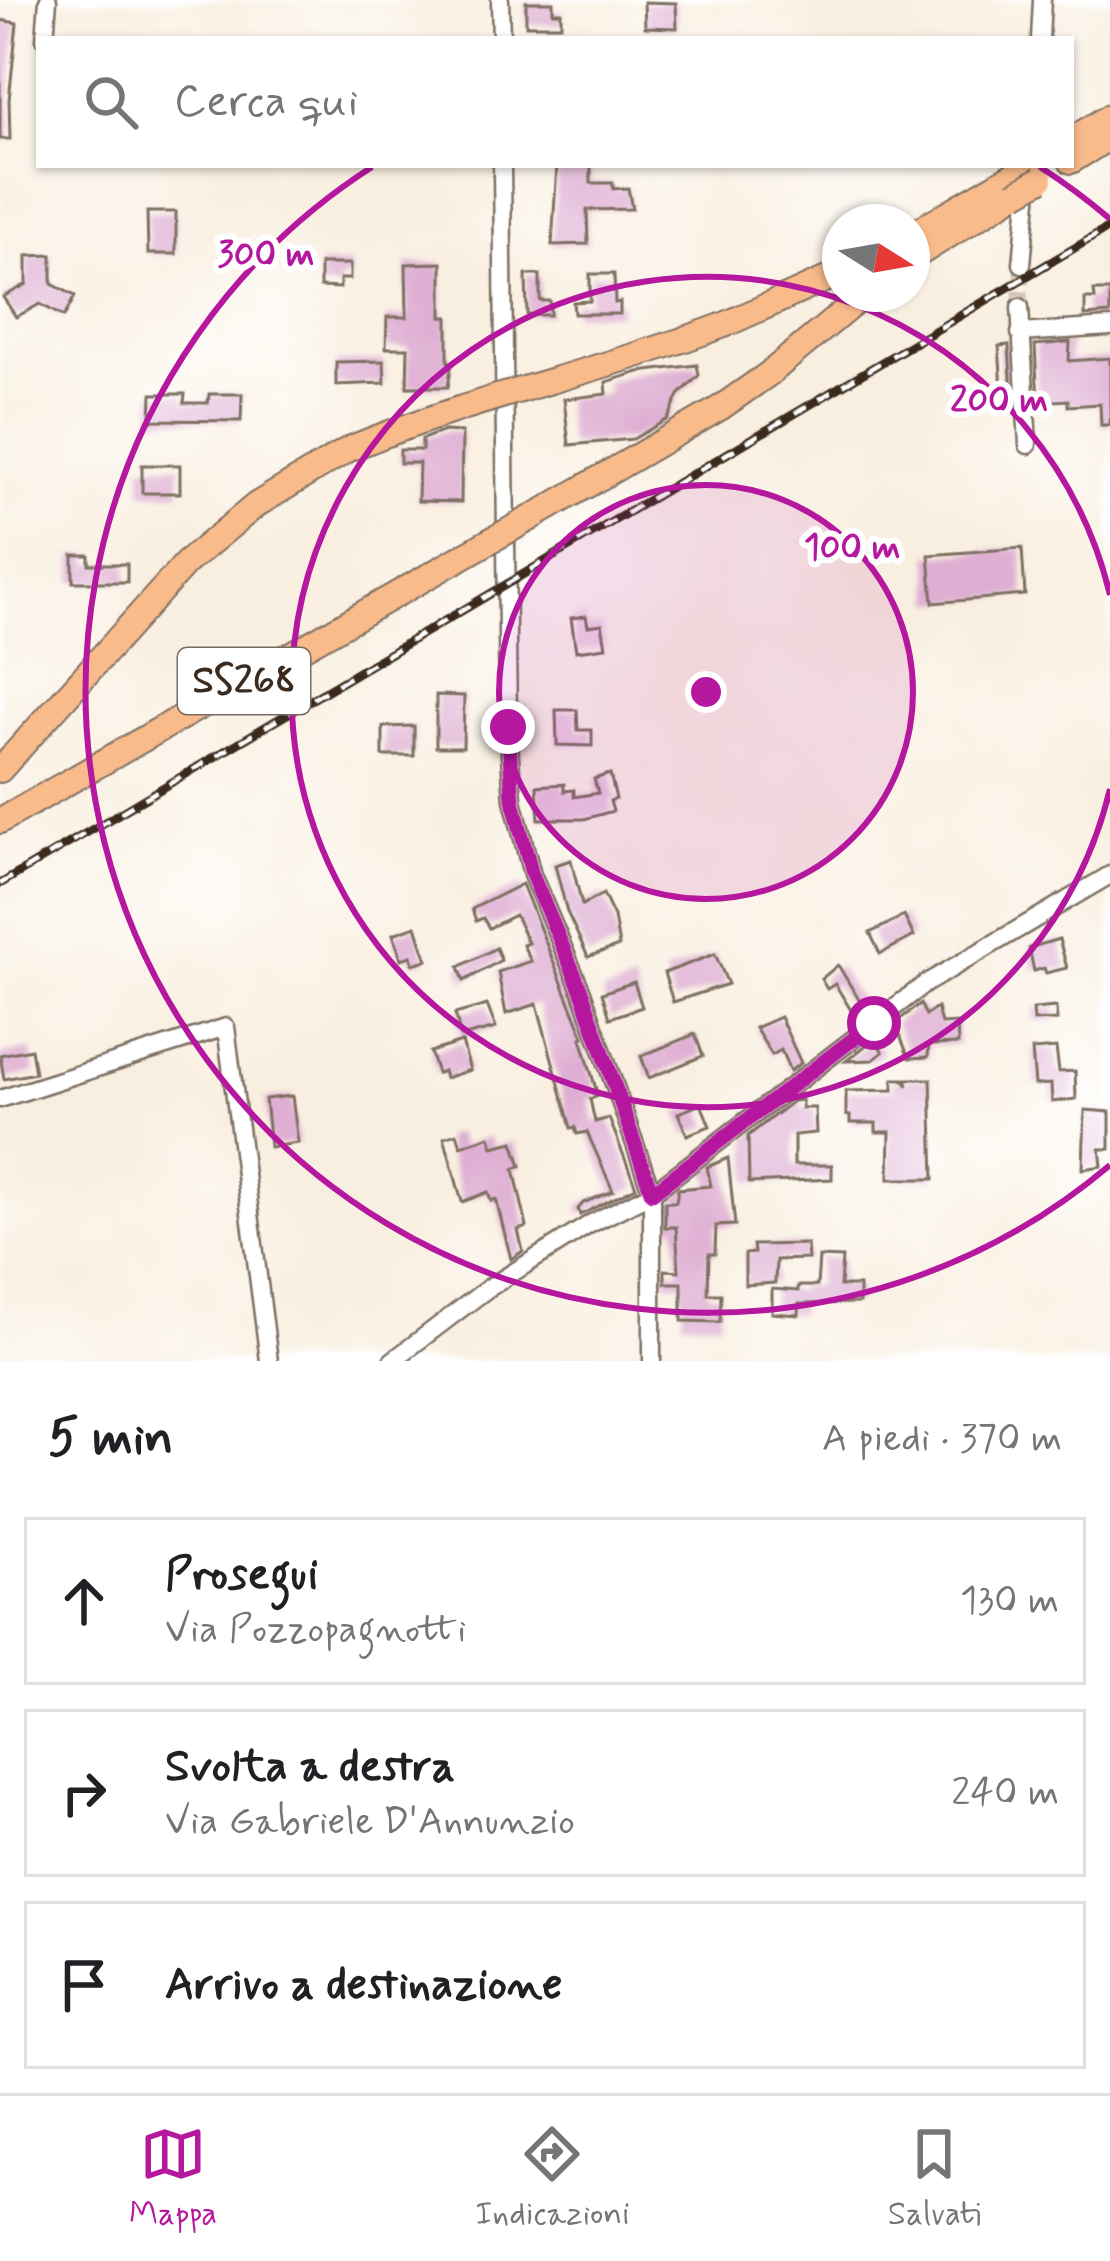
<!DOCTYPE html>
<html lang="it">
<head>
<meta charset="utf-8">
<style>
  :root { --surface:#fff; --page:#f6f6f6; --text:#202124; --muted:#757577; --line:#e0e0e0; --accent:#b5179e }
  body { margin:0; font-family:Mynerve,sans-serif; background:var(--page); color:var(--text) }
  .compass { position:absolute; left:822px; top:204px; width:108px; height:108px; border-radius:50%; background:var(--surface); box-shadow:0 3px 9px #0004; rotate:101deg }
  .stop { position:absolute; width:36px; height:36px; margin:-27px; border:9px solid #b5179e; border-radius:50%; background:#fff }
  .stop.end { background:#b5179e; border-color:#fff; box-shadow:0 3px 12px #0008 }
  .list { margin:0; padding:0; list-style:none }
  h2 { display:flex; justify-content:space-between; align-items:center; height:156px; margin:0; padding:0 48px; font-size:51px }
  h2 small { font-size:39px; font-weight:400; color:var(--muted) }
  .list li { display:grid; grid-template-columns:78px 1fr auto; gap:36px; align-items:center; box-sizing:border-box; height:168px; margin:0 24px 24px; padding:0 24px; border:3px solid var(--line); border-radius:0px }
  .list b { display:block; font-size:45px; white-space:nowrap }
  .list p { margin:0; font-size:39px; white-space:nowrap; color:var(--muted) }
  .list em { font-size:39px; font-style:normal; color:var(--muted) }
  .icon { flex:none; width:66px; height:66px; fill:none; stroke:currentColor; stroke-width:2; stroke-linecap:round; stroke-linejoin:round }
  .map { position:relative; flex:none; width:1110px; height:1361px; overflow:hidden }
  .search { position:absolute; background:var(--surface); box-shadow:0 3px 9px #0004; left:36px; right:36px; top:36px; height:132px; display:flex; align-items:center; gap:30px; box-sizing:border-box; padding:0 42px; border-radius:0px; color:var(--muted); font-size:45px }
  .sheet { height:732px; background:var(--surface) }
  nav { display:flex; justify-content:space-around; align-items:center; box-sizing:border-box; height:168px; border-top:3px solid var(--line); background:var(--surface); font-size:33px; color:var(--muted) }
  nav a { display:grid; justify-items:center; gap:6px }
  nav .on { color:var(--accent) }
  .map>svg:first-child { display:block }
</style>
</head>
<body>
<div class="map">
<svg width="1110" height="1361" viewBox="0 0 1110 1361">
  <rect width="100%" height="100%" fill="#fff"/>
  <filter id="ink" filterUnits="userSpaceOnUse"><feTurbulence type="fractalNoise" baseFrequency=".00833" numOctaves="2"/><feDisplacementMap in="SourceGraphic" scale="24" xChannelSelector="R" yChannelSelector="G"/><feConvolveMatrix kernelMatrix="1 2 1 2 8 2 1 2 1" color-interpolation-filters="sRGB"/></filter>
  <filter id="wash" filterUnits="userSpaceOnUse"><feTurbulence type="fractalNoise" baseFrequency=".004" numOctaves="4" result="noise"/><feDisplacementMap in="SourceGraphic" scale="48" xChannelSelector="R" yChannelSelector="G"/><feGaussianBlur stdDeviation="2.7" result="paint"/><feColorMatrix in="noise" values="0 0 0 0 0 0 0 0 0 0 0 0 0 0 0 0 0 1.4 0 .05"/><feComposite in="paint" operator="in"/></filter>
  <g filter="url(#wash)">
    <rect width="100%" height="100%" fill="#f9efe0"/>
    <g id="blocks">
      <!-- building -->
      <g fill="#dfafd3">
        <polygon points="526,2 553,2 553,12 561,12 561,25 526,25"/>
        <polygon points="644,2 676,3 677,28 645,27"/>
        <polygon points="0,20 17,23 9,100 10,139 0,139"/>
        <polygon points="557,165 591,165 591,183 613,183 613,189 628,188 632,209 587,210 588,244 552,245"/>
        <polygon points="147,212 176,212 176,254 148,254"/>
        <polygon points="52,255 52,284 75,296 64,317 40,304 16,317 3,297 27,284 27,256"/>
        <polygon points="442,263 442,317 448,317 448,362 452,362 448,387 407,387 408,348 386,348 387,317 407,317 406,264"/>
        <polygon points="320,264 350,264 350,279 340,279 340,288 320,287"/>
        <polygon points="590,274 614,274 615,303 620,302 620,314 574,314 573,302 590,301"/>
        <polygon points="526,275 540,275 540,301 550,301 550,315 527,315"/>
        <polygon points="1094,291 1110,291 1110,314 1085,316 1085,299 1095,299"/>
        <polygon points="1070,342 1069,361 1110,358 1110,425 1101,425 1100,404 1068,406 1068,400 1038,402 1035,345"/>
        <polygon points="1009,345 1012,396 1009,397 1009,404 997,405 996,389 1002,388 999,346"/>
        <polygon points="384,361 385,383 336,385 336,362"/>
        <polygon points="697,365 699,375 679,395 668,419 633,439 569,445 564,399 607,394 606,382 639,372"/>
        <polygon points="152,394 185,394 184,403 208,403 209,394 242,394 241,421 151,420"/>
        <polygon points="444,431 462,432 461,502 418,501 419,463 400,463 400,450 422,450 422,439"/>
        <rect x="142" y="465" width="38" height="28"/>
        <polygon points="1022,548 1025,595 933,603 929,555"/>
        <polygon points="73,555 89,555 89,564 127,564 127,582 73,582"/>
        <polygon points="586,616 588,626 602,624 606,647 576,651 571,618"/>
        <polygon points="436,695 464,696 463,747 436,747"/>
        <polygon points="556,710 577,710 578,730 592,730 592,746 557,745"/>
        <polygon points="414,726 414,756 383,756 383,727"/>
        <polygon points="610,774 616,799 610,801 613,811 584,819 539,819 537,786 564,784 564,791 574,790 574,797 598,793 594,779"/>
        <polygon points="571,860 582,905 603,894 614,917 619,946 588,957 567,912 555,865"/>
        <polygon points="522,884 584,1037 581,1038 598,1096 590,1099 595,1122 609,1118 636,1187 580,1215 578,1209 583,1203 613,1191 587,1132 577,1134 575,1127 571,1128 537,1004 506,1014 498,972 531,961 523,945 528,943 515,915 489,928 483,918 476,921 472,909"/>
        <polygon points="904,916 914,936 880,954 870,933"/>
        <polygon points="416,926 427,960 413,964 411,956 401,959 393,934"/>
        <polygon points="1059,939 1067,968 1046,973 1044,968 1034,971 1029,948"/>
        <polygon points="496,948 501,960 464,981 459,967"/>
        <polygon points="715,954 728,984 673,1002 664,973"/>
        <polygon points="838,965 867,1013 857,1020 835,984 827,989 821,979"/>
        <polygon points="634,982 642,1007 610,1018 602,993"/>
        <polygon points="920,1004 926,1015 937,1008 941,1024 957,1023 958,1044 929,1045 928,1057 909,1058 895,1023"/>
        <polygon points="487,1005 496,1028 461,1037 455,1014"/>
        <polygon points="1056,1007 1057,1020 1034,1021 1033,1009"/>
        <polygon points="780,1017 801,1063 790,1071 781,1050 772,1055 755,1028"/>
        <polygon points="695,1034 703,1056 649,1078 641,1056"/>
        <polygon points="874,1039 883,1052 873,1060 846,1061"/>
        <polygon points="462,1042 470,1070 445,1078 443,1071 437,1073 430,1052"/>
        <polygon points="1056,1048 1059,1072 1075,1071 1076,1099 1052,1102 1051,1084 1035,1085 1032,1050"/>
        <polygon points="31,1049 35,1073 4,1079 0,1055"/>
        <polygon points="893,1079 903,1079 908,1086 906,1079 931,1079 934,1179 889,1179 890,1132 876,1132 876,1123 850,1123 850,1116 846,1115 846,1091 893,1090"/>
        <polygon points="292,1096 298,1143 270,1147 265,1099"/>
        <polygon points="802,1100 802,1108 815,1108 816,1133 794,1135 794,1165 832,1165 832,1179 749,1183 748,1136 793,1101"/>
        <polygon points="701,1104 710,1126 687,1135 678,1113"/>
        <polygon points="1085,1110 1110,1112 1110,1149 1100,1149 1102,1166 1083,1169"/>
        <polygon points="457,1133 461,1146 490,1136 493,1147 513,1142 521,1166 514,1169 527,1227 518,1230 523,1251 511,1259 496,1199 491,1201 488,1192 462,1202 444,1137"/>
        <polygon points="728,1158 735,1225 716,1226 715,1254 709,1254 708,1294 721,1294 720,1322 682,1321 682,1283 665,1283 665,1270 679,1271 676,1227 665,1227 665,1202 676,1202 678,1189 711,1186 707,1167"/>
        <polygon points="807,1244 808,1259 776,1260 775,1283 745,1285 745,1254 754,1253 753,1245"/>
        <polygon points="819,1257 842,1258 840,1286 859,1286 859,1303 799,1304 799,1315 772,1313 772,1289 798,1291 798,1286 817,1286"/>
      </g>
    </g>
  </g>
  <g filter="url(#ink)">
    <use href="#blocks" fill-opacity="0" stroke="#7e6f62" stroke-width="3"/>
    <g fill="none" stroke-linecap="round" stroke-linejoin="round">
      <!-- minor-tunnel -->
      <polyline stroke="#d3c8b9" stroke-width="16" stroke-dasharray="16 8" stroke-linecap="butt" points="1020,307 1022,264"/>
      <!-- minor casing -->
      <g stroke="#7e6f62" stroke-width="21">
        <g id="minor">
          <polyline points="500,0 501,39"/>
          <polyline points="45,39 48,0"/>
          <polyline points="1040,39 1042,0"/>
          <polyline points="502,165 508,727 513,800 532,875 582,992 652,1193 652,1361"/>
          <polyline points="1022,264 1030,178"/>
          <polyline points="1020,307 1028,445"/>
          <polyline points="1020,333 1110,327"/>
          <polyline points="0,1099 226,1027 269,1361"/>
          <polyline points="392,1361 487,1289 590,1224 652,1193 925,984 1110,875"/>
        </g>
      </g>
      <!-- highway casing -->
      <g stroke="#7e6f62" stroke-width="28">
        <g id="highway">
          <polyline points="1071,140 1110,116"/>
          <polyline points="1071,161 1110,137"/>
          <polyline points="912,234 1030,165"/>
          <polyline points="912,258 1015,194"/>
          <polyline points="724,325 840,273"/>
          <polyline points="531,518 720,408 770,373 865,294"/>
          <polyline points="0,770 186,563 256,505 349,449"/>
          <polyline points="0,821 488,542"/>
        </g>
      </g>
      <!-- minor -->
      <use href="#minor" stroke="#fff" stroke-width="16"/>
      <!-- highway -->
      <use href="#highway" stroke="#fabb8b" stroke-width="24"/>
      <!-- rail casing -->
      <g stroke="#3b2a1e" stroke-width="9">
        <polyline id="rail" points="0,884 1110,227"/>
      </g>
      <!-- rail -->
      <use href="#rail" stroke="#fff" stroke-width="4.5" stroke-dasharray="14" stroke-linecap="butt"/>
      <!-- highway-bridge casing -->
      <g stroke="#7e6f62" stroke-width="28" stroke-linecap="butt">
        <g id="highway-bridge">
          <polyline points="1015,194 1041,179"/>
          <path d="M349,449C471,398 600,372 724,325"/>
          <polyline points="488,542 531,518"/>
        </g>
      </g>
      <!-- highway-bridge -->
      <use href="#highway-bridge" stroke="#fabb8b" stroke-width="24"/>
    </g>
  </g>
  <g fill="none" stroke-linecap="round" stroke-linejoin="round" filter="url(#ink)">
    <!-- route -->
    <polyline stroke="#b5179e" stroke-width="15" points="508,727 513,800 532,875 582,992 652,1193 874,1023"/>
  </g>
  <!-- distance rings -->
  <circle cx="706" cy="692" r="207" fill="#b5179e" fill-opacity=".12"/>
  <g fill="none" stroke="#b5179e" stroke-width="6">
    <circle cx="706" cy="692" r="207"/>
    <path d="M1110 789A415 415 0 1 1 1110 595"/>
    <path d="M1110 1165A622 622 0 1 1 372 167M1040 167A622 622 0 0 1 1110 219"/>
  </g>
  <g text-anchor="middle" dominant-baseline="central" stroke-width="12" stroke-linejoin="round" paint-order="stroke">
    <!-- shield labels -->
    <rect fill="#fff" stroke="#766a62" stroke-width="3" x="178" y="648" width="132" height="66" rx="9"/>
    <g font-size="39" font-weight="bold" fill="#3b2a1e">
      <text x="244" y="681">SS268</text>
    </g>
  </g>
  <circle cx="706" cy="692" r="18" fill="#b5179e" stroke="#fff" stroke-width="6"/>
  <g font-size="36" text-anchor="middle" font-weight="bold" fill="#b5179e" stroke="#fff" stroke-width="12" stroke-linejoin="round" paint-order="stroke">
    <text x="266" y="265">300 m</text>
    <text x="999" y="411">200 m</text>
    <text x="852" y="558">100 m</text>
  </g>
</svg>
<svg class="compass" viewBox="-18 -18 36 36"><path d="M0-13l5 13h-10z" fill="#e53935"/><path d="M0 13l5-13h-10z" fill="#757577"/></svg>
<div class="stop" style="left:874px;top:1023px"></div>
<div class="stop end" style="left:508px;top:727px"></div>
<div class="search"><svg class="icon" aria-label="search" viewBox="0 0 24 24"><circle cx="10" cy="10" r="6"/><path d="M15 15l6 6"/></svg>Cerca qui</div>
</div>
<section class="sheet">
<h2>5 min<small>A piedi · 370 m</small></h2>
<ul class="list">
<li><svg class="icon" aria-label="ahead" viewBox="0 0 24 24"><path d="M12 20V5M6 11l6-6 6 6"/></svg><div><b>Prosegui</b><p>Via Pozzopagnotti</p></div><em>130 m</em></li>
<li><svg class="icon" aria-label="right" viewBox="0 0 24 24"><path d="M7 20v-9h11M14 6l5 5-5 5"/></svg><div><b>Svolta a destra</b><p>Via Gabriele D'Annunzio</p></div><em>240 m</em></li>
<li><svg class="icon" aria-label="arrive" viewBox="0 0 24 24"><path d="M6 21V4h12l-3 4 3 4H6"/></svg><div><b>Arrivo a destinazione</b></div></li>
</ul>
</section>
<nav>
<a class="on"><svg class="icon" aria-label="map" viewBox="0 0 24 24"><path d="M3 6l6-2 6 2 6-2v14l-6 2-6-2-6 2zM9 4v14M15 6v14"/></svg>Mappa</a>
<a><svg class="icon" aria-label="directions" viewBox="0 0 24 24"><path d="M12 3l9 9-9 9-9-9zM9 14v-3h6M13 9l2 2-2 2"/></svg>Indicazioni</a>
<a><svg class="icon" aria-label="saved" viewBox="0 0 24 24"><path d="M7 4h10v16l-5-4-5 4z"/></svg>Salvati</a>
</nav>
</body>
</html>
